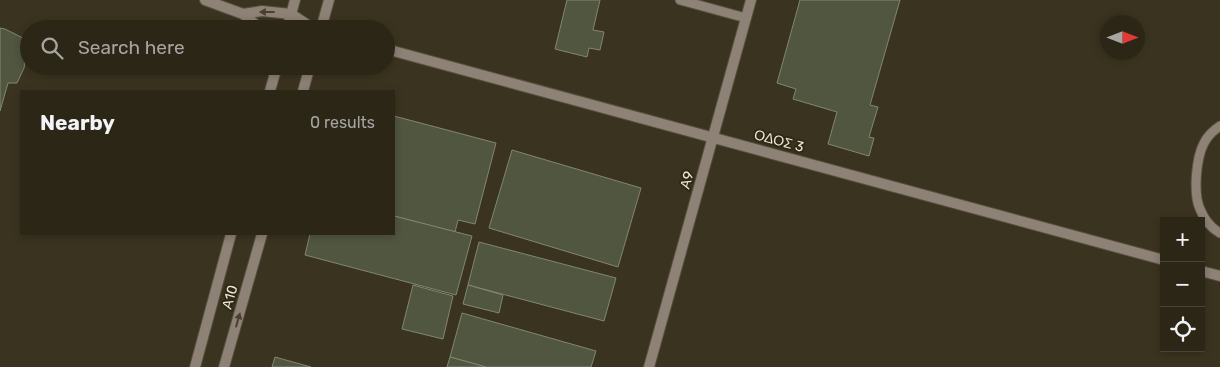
<!DOCTYPE html>
<html lang="en">
<head>
<meta charset="utf-8">
<style>
  :root { --surface:#2c2617; --page:#342e20; --text:#f1f3f6; --muted:#a6a5a1; --line:#484336 }
  body { margin:0; font-family:Rubik,sans-serif; background:var(--page); color:var(--text) }
  .controls { position:absolute; right:15px; bottom:15px; display:grid; overflow:hidden; border-radius:0px; box-shadow:0 2px 8px #0003 }
  .controls button { width:45px; height:45px; display:grid; place-items:center; padding:0; border:0; border-bottom:1px solid var(--line); background:var(--surface); color:var(--text); font:25px sans-serif }
  .compass { position:absolute; left:1100px; top:15px; width:45px; height:45px; border-radius:50%; background:var(--surface); box-shadow:0 2px 8px #0003; rotate:90deg }
  .list { margin:0; padding:0; list-style:none }
  h2 { display:flex; justify-content:space-between; align-items:center; height:65px; margin:0; padding:0 20px; font-size:21px }
  h2 small { font-size:16px; font-weight:400; color:var(--muted) }
  .icon { flex:none; width:28px; height:28px; fill:none; stroke:currentColor; stroke-width:2; stroke-linecap:round; stroke-linejoin:round }
  .map { position:relative; flex:none; width:1220px; height:367px; overflow:hidden }
  .search { position:absolute; background:var(--surface); box-shadow:0 2px 8px #0003; left:20px; top:20px; width:375px; height:55px; display:flex; align-items:center; gap:12px; box-sizing:border-box; padding:0 18px; border-radius:28px; color:var(--muted); font-size:19px }
  .panel { position:absolute; background:var(--surface); box-shadow:0 2px 8px #0003; left:20px; top:90px; width:375px; height:145px; border-radius:0px }
  .map>svg:first-child { display:block }
</style>
</head>
<body>
<div class="map">
<svg width="1220" height="367" viewBox="0 0 1220 367">
  <rect width="100%" height="100%" fill="#3a331f"/>
  <!-- building -->
  <g fill="#515640" stroke="#828770">
    <polygon points="567,0 600,0 593,30 604,32 600,50 589,48 587,57 555,49"/>
    <polygon points="800,0 900,0 870,105 878,107 869,137 874,138 869,156 828,144 837,112 793,99 796,89 777,83"/>
    <polygon points="0,28 5,29 23,38 28,47 24,68 17,83 8,83 0,111"/>
    <polygon points="394,116 496,143 475,224 458,220 455,232 394,216"/>
    <polygon points="512,150 641,188 618,267 489,228"/>
    <polygon points="394,216 472,236 456,295 305,255 310,234 394,234"/>
    <polygon points="479,242 616,278 604,321 468,285"/>
    <polygon points="413,285 453,296 443,339 402,329"/>
    <polygon points="468,285 503,295 499,313 463,304"/>
    <polygon points="462,313 596,351 591,367 486,367 450,357"/>
    <polygon points="275,357 311,367 272,367"/>
    <polygon points="450,357 486,367 447,367"/>
  </g>
  <g fill="none" stroke-linecap="round" stroke-linejoin="round">
    <!-- service casing -->
    <g stroke="#56503d" stroke-width="11">
      <g id="service">
        <polyline points="680,0 746,18"/>
        <path d="M1220,126C1214,130 1207,137 1204,143C1196,158 1193,194 1200,209C1204,219 1211,228 1220,233"/>
      </g>
    </g>
    <!-- minor casing -->
    <g stroke="#56503d" stroke-width="12">
      <g id="minor">
        <polyline points="205,0 243,14 261,29"/>
        <polyline points="243,14 262,11 291,14 314,29"/>
        <polyline points="287,29 295,0"/>
        <polyline points="321,29 329,0"/>
        <polyline points="386,49 1164,260"/>
        <polyline points="270,91 277,66"/>
        <polyline points="303,91 310,66"/>
        <polyline points="1201,271 1220,276"/>
        <polyline points="195,367 231,234"/>
        <polyline points="224,367 262,234"/>
        <polyline points="649,367 751,0"/>
      </g>
    </g>
    <!-- service -->
    <use href="#service" stroke="#8e8176" stroke-width="9"/>
    <!-- minor -->
    <use href="#minor" stroke="#8e8176" stroke-width="10"/>
  </g>
  <!-- one-way arrows -->
  <defs><path id="oneway-solid" d="M-6-.8H1V-3.2L6.5 0L1 3.2V.8H-6Z" transform="scale(1.25)"/></defs>
  <g fill="#483f2d">
    <use href="#oneway-solid" transform="translate(267 12) rotate(180)"/>
    <use href="#oneway-solid" transform="translate(238 320) rotate(-74)"/>
  </g>
  <g text-anchor="middle" dominant-baseline="central" stroke-width="4" stroke-linejoin="round" paint-order="stroke">
    <!-- street labels -->
    <g font-size="14" fill="#ece8db" stroke="#302915">
      <text transform="translate(779 141) rotate(15)">ΟΔΟΣ 3</text>
      <text transform="translate(687 180) rotate(-74)">Α9</text>
      <text transform="translate(230 297) rotate(-74)">Α10</text>
    </g>
  </g>
</svg>
<div class="controls">
<button>+</button>
<button>−</button>
<button><svg class="icon" aria-label="locate" viewBox="0 0 24 24"><circle cx="12" cy="12" r="6"/><path d="M12 2v4M12 18v4M2 12h4M18 12h4"/></svg></button>
</div>
<svg class="compass" viewBox="-18 -18 36 36"><path d="M0-13l5 13h-10z" fill="#e53935"/><path d="M0 13l5-13h-10z" fill="#a6a5a1"/></svg>
<div class="search"><svg class="icon" aria-label="search" viewBox="0 0 24 24"><circle cx="10" cy="10" r="6"/><path d="M15 15l6 6"/></svg>Search here</div>
<section class="panel">
<h2>Nearby<small>0 results</small></h2>
<ul class="list">
</ul>
</section>
</div>
</body>
</html>
